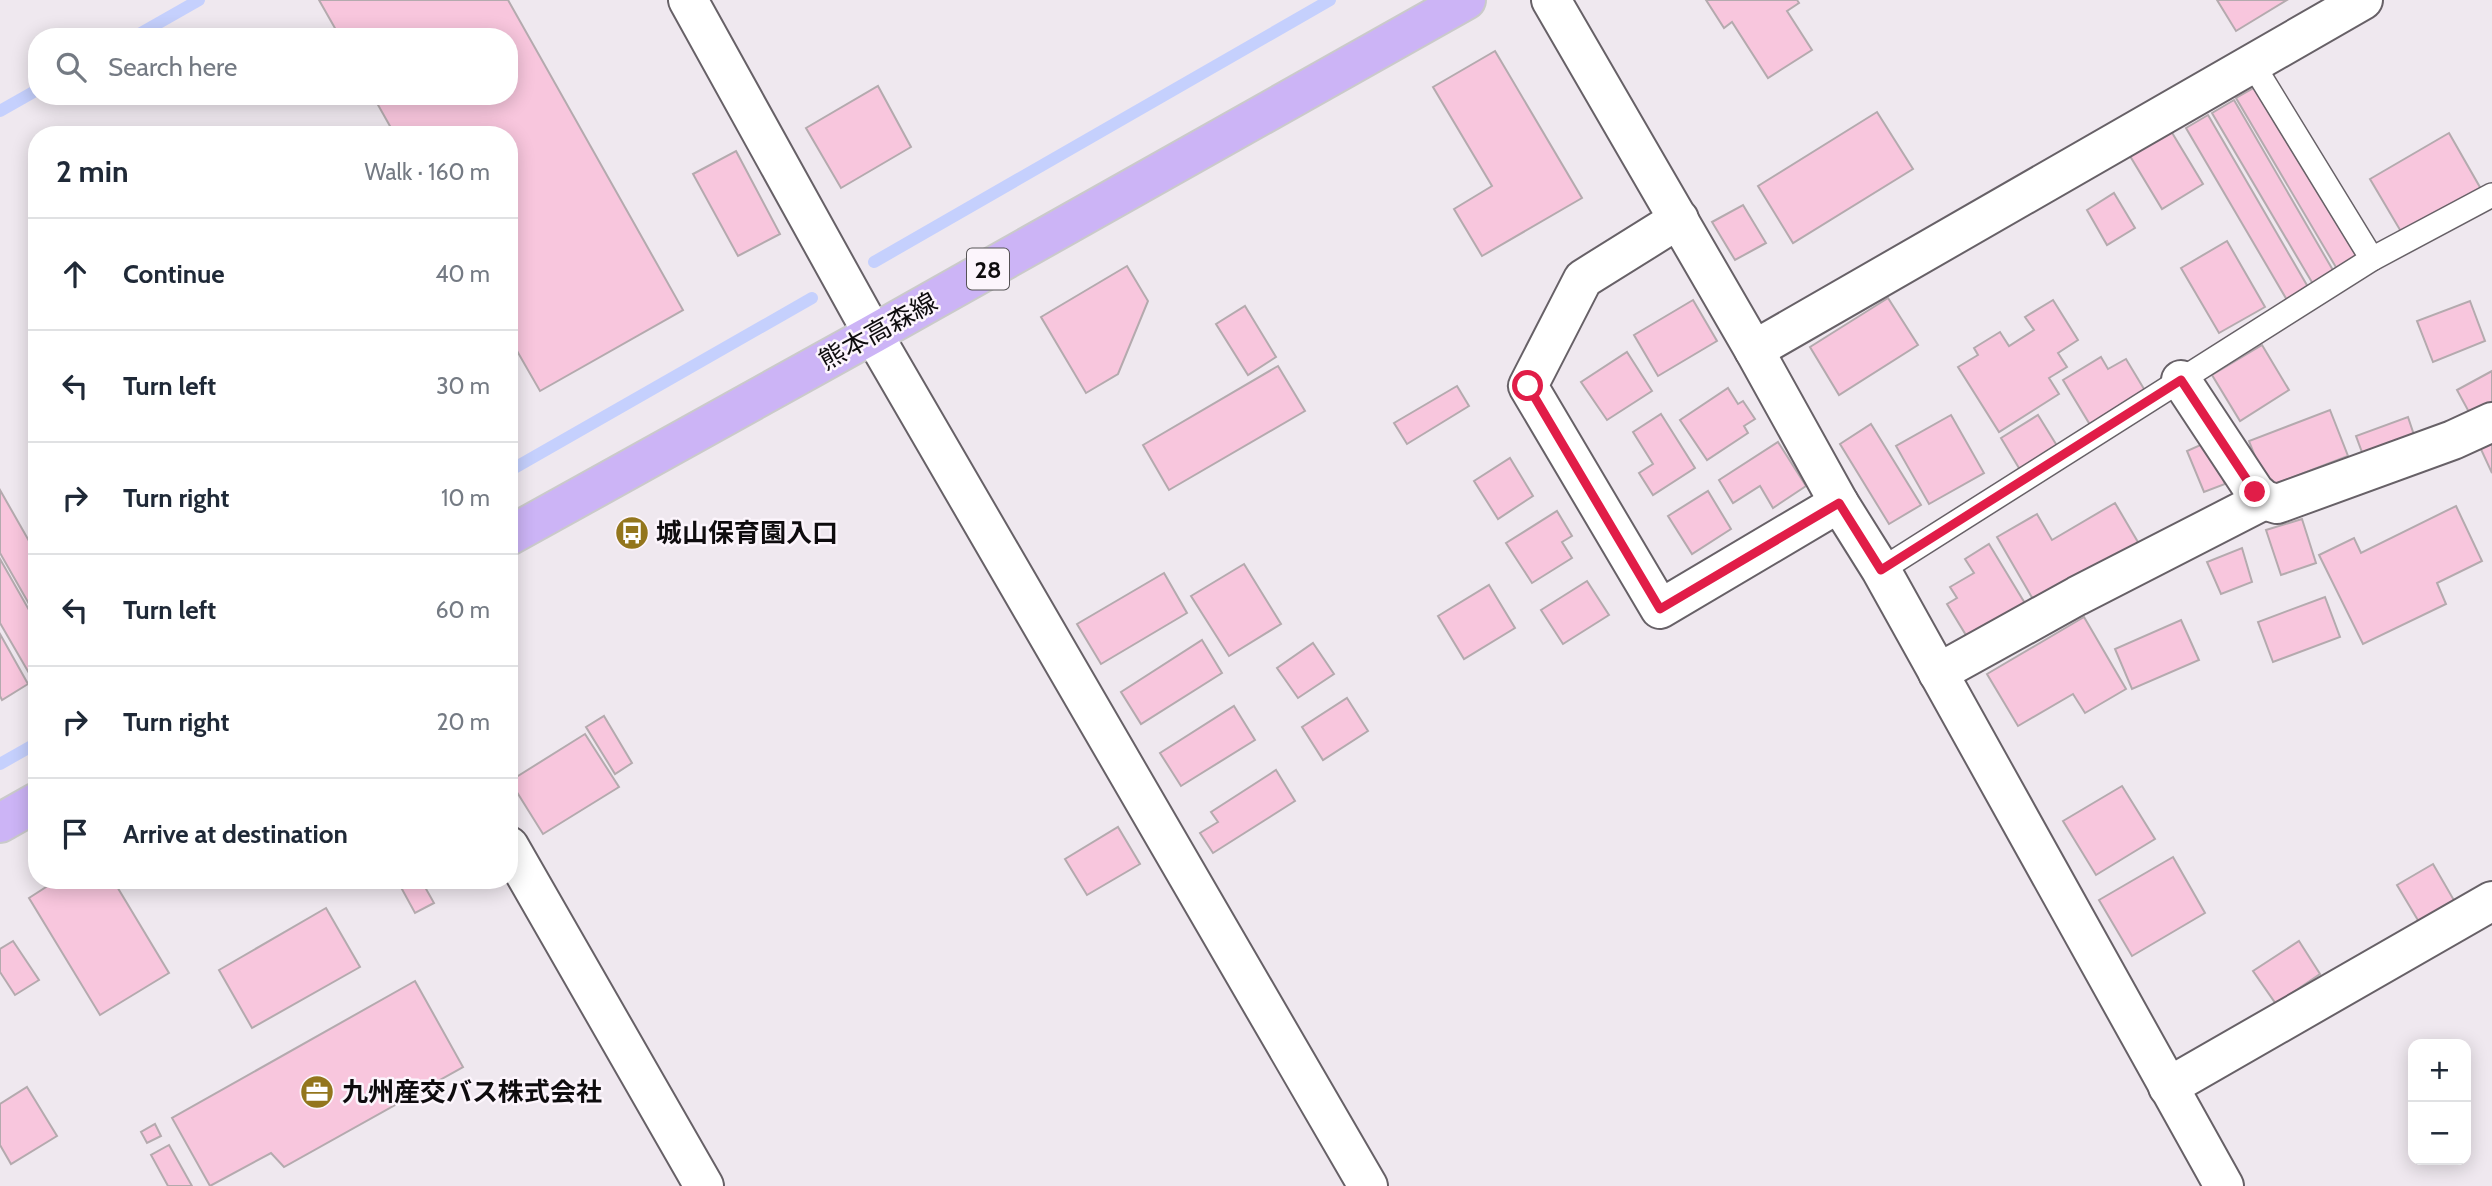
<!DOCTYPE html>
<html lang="en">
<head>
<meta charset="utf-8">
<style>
  :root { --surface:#fff; --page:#f2f2f3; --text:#1f2937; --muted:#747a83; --line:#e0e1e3 }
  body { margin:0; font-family:Cabin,"Noto Sans JP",sans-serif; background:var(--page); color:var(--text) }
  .controls { position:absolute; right:21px; bottom:21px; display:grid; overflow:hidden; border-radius:14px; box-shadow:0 4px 18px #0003 }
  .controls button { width:63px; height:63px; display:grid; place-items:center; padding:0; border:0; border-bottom:2px solid var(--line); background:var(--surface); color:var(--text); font:35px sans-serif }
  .stop { position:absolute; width:21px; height:21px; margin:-16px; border:5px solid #e11d48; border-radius:50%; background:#fff }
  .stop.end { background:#e11d48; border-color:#fff; box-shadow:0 2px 7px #0008 }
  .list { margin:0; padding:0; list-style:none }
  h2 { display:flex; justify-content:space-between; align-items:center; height:91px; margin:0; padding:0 28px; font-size:30px }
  h2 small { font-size:23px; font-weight:400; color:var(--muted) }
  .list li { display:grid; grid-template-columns:46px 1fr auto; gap:21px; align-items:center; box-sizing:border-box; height:112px; padding:0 28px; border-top:2px solid var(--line) }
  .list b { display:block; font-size:26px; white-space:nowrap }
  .list em { font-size:23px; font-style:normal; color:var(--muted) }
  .icon { flex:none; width:38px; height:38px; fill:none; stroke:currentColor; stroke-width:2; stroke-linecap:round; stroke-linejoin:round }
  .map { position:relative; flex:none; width:2492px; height:1186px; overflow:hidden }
  .search { position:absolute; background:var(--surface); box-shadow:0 4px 18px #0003; left:28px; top:28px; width:490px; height:77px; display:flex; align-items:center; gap:18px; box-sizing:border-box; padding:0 24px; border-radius:28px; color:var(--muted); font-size:26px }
  .panel { position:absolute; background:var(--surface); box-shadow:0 4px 18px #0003; left:28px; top:126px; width:490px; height:763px; border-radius:28px }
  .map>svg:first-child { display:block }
</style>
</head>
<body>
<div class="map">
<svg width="2492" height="1186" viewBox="0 0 2492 1186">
  <rect width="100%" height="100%" fill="#efe8ef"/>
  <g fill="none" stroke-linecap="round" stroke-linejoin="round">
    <!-- stream -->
    <g stroke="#c5d0fd" stroke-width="12">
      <polyline points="134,37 199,0"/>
      <polyline points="0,111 37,90"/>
      <polyline points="874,262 1330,0"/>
      <polyline points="509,471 812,298"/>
      <polyline points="0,764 37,743"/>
    </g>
  </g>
  <!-- building -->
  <g fill="#f8c6dd" stroke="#b4aaae" stroke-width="2">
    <polygon points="319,0 508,0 683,310 540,391 509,337 509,135 395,135 373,96 509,96 509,37 340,37"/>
    <polygon points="1706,0 1797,0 1799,3 1787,11 1812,50 1768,78 1732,22 1724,28"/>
    <polygon points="2217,0 2287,0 2236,31"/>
    <polygon points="1495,51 1582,198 1482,256 1454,209 1492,186 1433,87"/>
    <polygon points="2259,85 2359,256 2337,269 2236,98"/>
    <polygon points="878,86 911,147 841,188 806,128"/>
    <polygon points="2234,100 2334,272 2313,284 2212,113"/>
    <polygon points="1877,112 1913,169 1793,243 1758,186"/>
    <polygon points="2208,115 2308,287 2287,300 2186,128"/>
    <polygon points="2171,131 2203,184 2162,209 2130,156"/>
    <polygon points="2449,133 2481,189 2403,235 2370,179"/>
    <polygon points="736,151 780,234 738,256 693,174"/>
    <polygon points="2114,193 2135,228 2107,245 2087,210"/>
    <polygon points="1743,205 1766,243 1735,260 1712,222"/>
    <polygon points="2227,241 2265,307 2219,333 2181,268"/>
    <polygon points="1127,266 1148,301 1118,374 1086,393 1041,317"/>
    <polygon points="1888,298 1918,345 1839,395 1810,347"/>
    <polygon points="1693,300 1717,341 1658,376 1634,335"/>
    <polygon points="2053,300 2078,340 2058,353 2067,367 2049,378 2059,394 1999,432 1958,367 1978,355 1974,348 2000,332 2009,346 2034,330 2025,317"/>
    <polygon points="2470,301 2485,341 2433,362 2417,321"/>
    <polygon points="1245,306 1276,357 1248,375 1216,324"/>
    <polygon points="2262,345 2289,390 2240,421 2212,375"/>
    <polygon points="1627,352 1652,391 1607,420 1581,382"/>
    <polygon points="2101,357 2108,369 2126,359 2147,394 2092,428 2063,380"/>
    <polygon points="1278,366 1305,411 1169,490 1143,445"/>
    <polygon points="2492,371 2492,416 2476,425 2457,390"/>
    <polygon points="1457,386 1469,406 1407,444 1394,423"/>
    <polygon points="1728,388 1738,404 1743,401 1755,419 1744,426 1748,433 1707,460 1680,420"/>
    <polygon points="2330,410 2348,456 2267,487 2249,441"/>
    <polygon points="1661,414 1695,468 1653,495 1639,473 1653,464 1633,432"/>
    <polygon points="1951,415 1984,473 1929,504 1896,446"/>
    <polygon points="2038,415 2059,449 2022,473 2001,438"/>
    <polygon points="2408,417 2417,444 2366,463 2356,436"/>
    <polygon points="1871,424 1921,505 1889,524 1840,444"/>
    <polygon points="2492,439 2492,473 2479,445"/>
    <polygon points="1778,442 1806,486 1773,508 1760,486 1733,503 1719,480"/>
    <polygon points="2207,442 2225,484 2204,492 2187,451"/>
    <polygon points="1510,458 1533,496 1498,519 1474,481"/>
    <polygon points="0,490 37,555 37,618 0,553"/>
    <polygon points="1708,491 1731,529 1692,554 1668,516"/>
    <polygon points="2115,503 2142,549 2038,608 1997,537 2037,514 2052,540"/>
    <polygon points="2456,506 2482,561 2437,583 2446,604 2363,644 2319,555 2354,538 2361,553"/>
    <polygon points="1557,511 1572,536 1562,542 1572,558 1532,583 1506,543"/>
    <polygon points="2302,519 2316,563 2281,575 2266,530"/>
    <polygon points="1989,544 2026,605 1969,640 1947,604 1957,598 1950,587 1974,573 1965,559"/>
    <polygon points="2242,548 2252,582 2221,594 2207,562"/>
    <polygon points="0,559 37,624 37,678 33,680 0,623"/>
    <polygon points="1244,564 1281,624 1229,656 1191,596"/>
    <polygon points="1164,573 1187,613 1101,664 1077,624"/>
    <polygon points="1587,581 1609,615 1563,644 1541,610"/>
    <polygon points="1489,585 1515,628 1464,659 1438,616"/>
    <polygon points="2325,597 2340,637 2273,662 2258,622"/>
    <polygon points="2084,617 2126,689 2085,713 2073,694 2018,726 1987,674"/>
    <polygon points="2181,620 2199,660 2132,689 2115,649"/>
    <polygon points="0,634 28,684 2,700 0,696"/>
    <polygon points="1202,640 1222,673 1141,724 1121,692"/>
    <polygon points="1313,643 1334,674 1298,698 1277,668"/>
    <polygon points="1347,698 1368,731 1323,760 1302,727"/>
    <polygon points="1234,706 1255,740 1181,786 1160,753"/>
    <polygon points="604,716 632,763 615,774 586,727"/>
    <polygon points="585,734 619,787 543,834 510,781"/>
    <polygon points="1276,770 1295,801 1213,853 1200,833 1218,822 1211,812"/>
    <polygon points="2122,786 2155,839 2096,875 2063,821"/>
    <polygon points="1118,827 1140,864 1087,895 1065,859"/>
    <polygon points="2173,857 2205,913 2132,956 2099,900"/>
    <polygon points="2433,864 2455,902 2419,922 2397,885"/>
    <polygon points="57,880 113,880 169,973 100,1015 29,898"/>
    <polygon points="397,880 421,880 434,903 415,913"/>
    <polygon points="326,908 360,967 252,1028 219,970"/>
    <polygon points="13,941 39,980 15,995 0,972 0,949"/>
    <polygon points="2299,941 2320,974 2276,1004 2253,971"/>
    <polygon points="415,981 463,1067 284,1167 271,1153 210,1186 172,1118"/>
    <polygon points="27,1087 57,1136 11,1164 0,1145 0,1104"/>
    <polygon points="155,1124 161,1136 147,1143 141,1132"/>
    <polygon points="169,1145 192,1186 168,1186 151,1155"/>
  </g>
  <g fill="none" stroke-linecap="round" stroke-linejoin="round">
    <!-- service casing -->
    <g stroke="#676167" stroke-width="26">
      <g id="service">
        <polyline points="2252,63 2372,259"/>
        <polyline points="1881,570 2372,259 2492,195"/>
      </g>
    </g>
    <!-- minor casing -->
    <g stroke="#676167" stroke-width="42">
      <g id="minor">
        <polyline points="1551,0 1754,350 1839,503 1881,570 2224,1186"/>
        <polyline points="1679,219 1583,279 1528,386 1660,609 1839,503"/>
        <polyline points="873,334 1368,1186"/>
        <polyline points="1754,350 2363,0"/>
        <polyline points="2181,380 2255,492 2264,500 2277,504 2453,440 2492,422"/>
        <polyline points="1938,673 2077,596 2264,500"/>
        <polyline points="509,846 704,1186"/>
        <polyline points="2168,1087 2492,901"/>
      </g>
    </g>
    <!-- tertiary casing -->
    <g stroke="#676167" stroke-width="42">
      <polyline id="tertiary" points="688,0 873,334"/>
    </g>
    <!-- primary casing -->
    <g stroke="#cacaca" stroke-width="42">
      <g id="primary">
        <polyline points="509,536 873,334 1466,0"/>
        <polyline points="0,823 37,802"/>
      </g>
    </g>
    <!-- service -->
    <use href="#service" stroke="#fff" stroke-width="23"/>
    <!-- minor -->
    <use href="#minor" stroke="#fff" stroke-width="38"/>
    <!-- tertiary -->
    <use href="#tertiary" stroke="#fff" stroke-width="38"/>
    <!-- primary -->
    <use href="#primary" stroke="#ccb4f6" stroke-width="38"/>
  </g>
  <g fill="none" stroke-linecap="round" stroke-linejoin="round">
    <!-- route -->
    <polyline stroke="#e11d48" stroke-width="9" points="1528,386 1660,609 1839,503 1881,570 2181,380 2255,492"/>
  </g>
  <!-- icons -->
  <defs>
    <g id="bus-disc" transform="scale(1.75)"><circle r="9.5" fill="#93761d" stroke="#fcf5fc"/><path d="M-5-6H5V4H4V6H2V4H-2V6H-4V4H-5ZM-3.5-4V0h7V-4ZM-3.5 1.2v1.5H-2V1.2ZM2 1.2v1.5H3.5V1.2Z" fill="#fff"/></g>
    <g id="office-disc" transform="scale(1.75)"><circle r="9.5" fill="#93761d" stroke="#fcf5fc"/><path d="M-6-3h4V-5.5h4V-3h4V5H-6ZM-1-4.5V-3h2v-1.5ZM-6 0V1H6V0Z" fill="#fff"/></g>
  </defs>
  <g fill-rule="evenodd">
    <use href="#bus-disc" x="632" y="533"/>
    <use href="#office-disc" x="317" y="1092"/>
  </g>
  <g text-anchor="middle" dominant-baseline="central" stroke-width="5" stroke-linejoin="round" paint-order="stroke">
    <!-- shield labels -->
    <rect fill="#fcf5fc" stroke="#555255" stroke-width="2" x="967" y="248.5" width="42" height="41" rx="5"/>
    <g font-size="24" font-weight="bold" fill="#0e0c0e">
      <text x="988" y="269">28</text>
    </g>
    <!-- street labels -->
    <g font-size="26" fill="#0e0c0e" stroke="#fcf5fc">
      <text transform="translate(878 331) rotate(-29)">熊本高森線</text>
    </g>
    <!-- poi labels -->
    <g font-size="26" font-weight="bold" fill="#0e0c0e" stroke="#fcf5fc" text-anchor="start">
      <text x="656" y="533">城山保育園入口</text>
      <text x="342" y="1092">九州産交バス株式会社</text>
    </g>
  </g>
</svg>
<div class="controls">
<button>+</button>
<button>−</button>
</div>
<div class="stop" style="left:1528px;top:386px"></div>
<div class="stop end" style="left:2255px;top:492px"></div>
<div class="search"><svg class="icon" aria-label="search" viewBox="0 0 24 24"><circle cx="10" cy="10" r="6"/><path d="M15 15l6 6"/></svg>Search here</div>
<section class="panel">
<h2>2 min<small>Walk · 160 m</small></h2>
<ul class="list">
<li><svg class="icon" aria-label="ahead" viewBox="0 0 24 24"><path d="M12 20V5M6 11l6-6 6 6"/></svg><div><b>Continue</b></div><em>40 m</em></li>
<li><svg class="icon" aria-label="left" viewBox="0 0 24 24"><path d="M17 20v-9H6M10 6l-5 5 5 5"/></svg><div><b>Turn left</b></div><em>30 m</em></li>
<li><svg class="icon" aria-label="right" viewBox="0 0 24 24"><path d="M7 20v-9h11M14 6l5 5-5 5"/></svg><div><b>Turn right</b></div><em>10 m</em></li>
<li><svg class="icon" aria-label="left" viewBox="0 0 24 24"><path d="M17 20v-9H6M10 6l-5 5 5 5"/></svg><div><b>Turn left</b></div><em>60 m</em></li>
<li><svg class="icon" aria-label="right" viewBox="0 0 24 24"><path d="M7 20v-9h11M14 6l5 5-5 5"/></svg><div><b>Turn right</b></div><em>20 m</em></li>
<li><svg class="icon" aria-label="arrive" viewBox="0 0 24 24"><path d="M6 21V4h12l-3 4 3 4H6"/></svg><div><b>Arrive at destination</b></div></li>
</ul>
</section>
</div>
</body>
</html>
